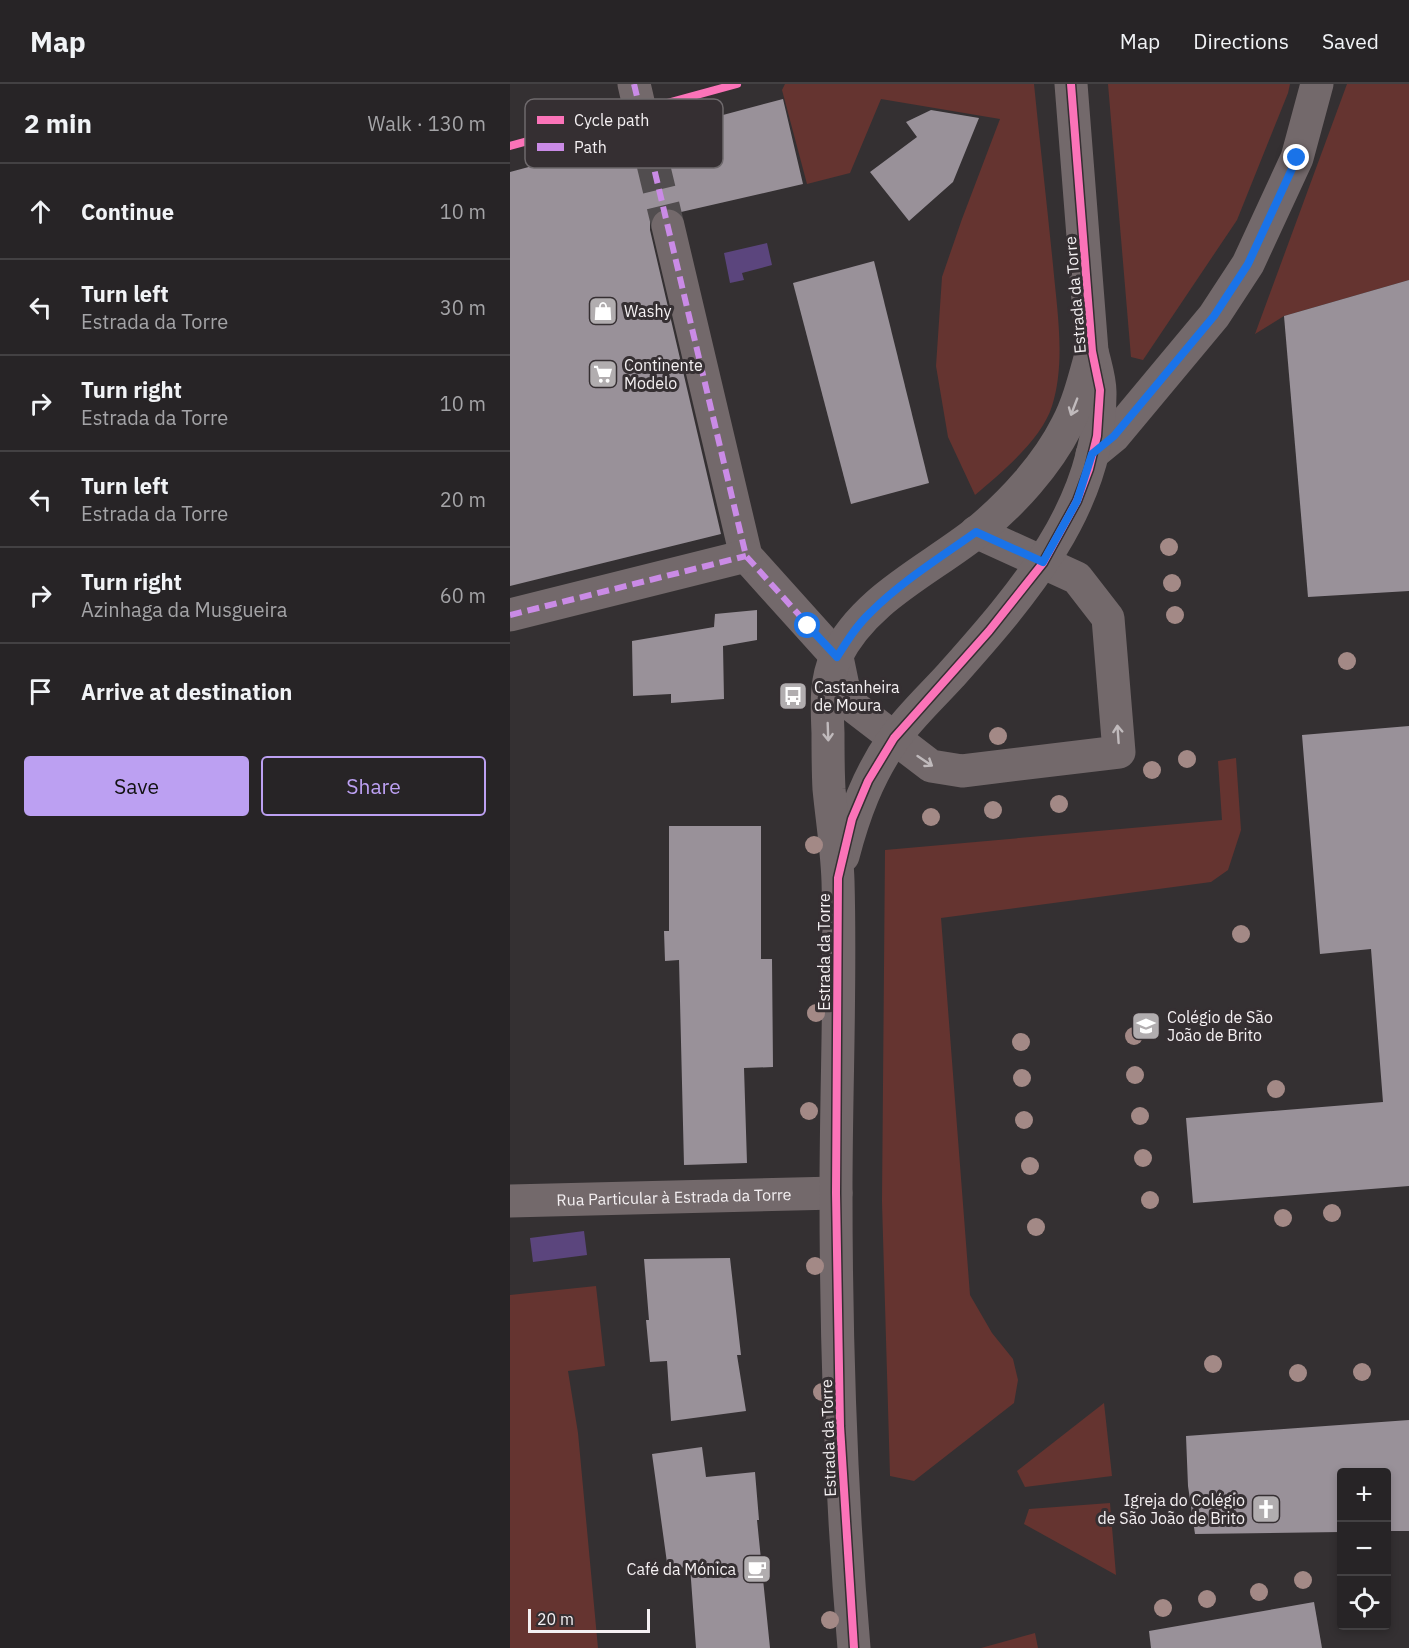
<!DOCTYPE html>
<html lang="en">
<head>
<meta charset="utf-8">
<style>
  :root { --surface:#272426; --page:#333032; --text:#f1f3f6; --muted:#a4a4a7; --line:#434143; --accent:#bca0f2 }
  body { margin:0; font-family:"IBM Plex Sans",sans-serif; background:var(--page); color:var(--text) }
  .controls { position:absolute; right:18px; bottom:18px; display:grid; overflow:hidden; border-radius:6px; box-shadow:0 3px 9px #0003 }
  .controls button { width:54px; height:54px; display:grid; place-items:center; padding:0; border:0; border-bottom:2px solid var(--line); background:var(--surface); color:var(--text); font:30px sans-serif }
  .scale { position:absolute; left:18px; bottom:15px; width:122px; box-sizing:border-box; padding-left:6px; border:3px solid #f4f0f2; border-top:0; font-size:16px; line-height:21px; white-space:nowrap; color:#f4f0f2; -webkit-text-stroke:4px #352f32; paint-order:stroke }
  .stop { position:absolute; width:18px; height:18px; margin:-14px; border:4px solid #1a73e8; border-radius:50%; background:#fff }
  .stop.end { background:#1a73e8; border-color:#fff; box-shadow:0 2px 6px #0008 }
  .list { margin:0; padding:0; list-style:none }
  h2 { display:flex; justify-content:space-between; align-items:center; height:78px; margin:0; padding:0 24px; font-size:26px }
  h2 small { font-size:20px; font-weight:400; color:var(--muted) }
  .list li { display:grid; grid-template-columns:39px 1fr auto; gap:18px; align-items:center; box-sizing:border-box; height:96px; padding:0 24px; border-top:2px solid var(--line) }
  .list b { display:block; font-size:22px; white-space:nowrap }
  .list p { margin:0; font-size:20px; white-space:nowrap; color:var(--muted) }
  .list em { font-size:20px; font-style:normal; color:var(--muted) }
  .actions { display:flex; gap:12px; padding:18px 24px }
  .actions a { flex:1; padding:14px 0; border:2px solid var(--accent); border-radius:6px; text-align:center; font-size:21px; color:var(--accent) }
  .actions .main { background:var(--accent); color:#111 }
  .icon { flex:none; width:33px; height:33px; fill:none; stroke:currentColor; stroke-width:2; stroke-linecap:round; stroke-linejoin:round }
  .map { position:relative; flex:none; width:899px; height:1564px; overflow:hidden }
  header { display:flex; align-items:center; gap:36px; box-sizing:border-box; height:84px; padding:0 30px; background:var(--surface); border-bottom:2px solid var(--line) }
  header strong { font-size:28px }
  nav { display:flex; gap:33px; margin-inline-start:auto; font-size:21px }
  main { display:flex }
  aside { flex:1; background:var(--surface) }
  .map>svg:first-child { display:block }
</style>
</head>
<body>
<header>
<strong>Map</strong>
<nav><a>Map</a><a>Directions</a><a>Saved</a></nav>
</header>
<main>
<aside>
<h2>2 min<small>Walk · 130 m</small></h2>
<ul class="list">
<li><svg class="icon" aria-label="ahead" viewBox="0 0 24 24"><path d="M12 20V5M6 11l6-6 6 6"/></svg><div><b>Continue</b></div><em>10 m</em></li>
<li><svg class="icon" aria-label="left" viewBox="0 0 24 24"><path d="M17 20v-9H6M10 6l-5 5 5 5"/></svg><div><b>Turn left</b><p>Estrada da Torre</p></div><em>30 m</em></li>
<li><svg class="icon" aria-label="right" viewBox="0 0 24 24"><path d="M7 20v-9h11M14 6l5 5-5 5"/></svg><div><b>Turn right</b><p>Estrada da Torre</p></div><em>10 m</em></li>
<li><svg class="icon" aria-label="left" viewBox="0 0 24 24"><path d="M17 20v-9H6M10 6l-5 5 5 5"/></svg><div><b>Turn left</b><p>Estrada da Torre</p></div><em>20 m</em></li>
<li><svg class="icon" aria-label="right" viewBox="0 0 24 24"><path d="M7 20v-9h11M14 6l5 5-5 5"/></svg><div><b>Turn right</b><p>Azinhaga da Musgueira</p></div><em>60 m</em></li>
<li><svg class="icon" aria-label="arrive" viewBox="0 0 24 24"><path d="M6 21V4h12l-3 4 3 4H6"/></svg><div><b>Arrive at destination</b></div></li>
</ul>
<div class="actions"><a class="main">Save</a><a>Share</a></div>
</aside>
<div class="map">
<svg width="899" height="1564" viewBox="0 0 899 1564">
  <rect width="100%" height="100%" fill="#343032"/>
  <!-- green -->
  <g fill="#653430">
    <path d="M275,0H524C530,60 537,121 543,181C547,226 556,278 542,322C532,355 491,389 465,411L438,353L426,282L432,193L452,135L490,35L371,15L340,89L297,100L272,6Z"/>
    <polygon points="598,0 780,0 778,9 727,136 633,276 621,273"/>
    <polygon points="837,0 899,0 899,196 774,232 745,250"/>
    <polygon points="726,674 731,746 718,786 701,798 431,834 460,1211 482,1249 503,1275 508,1296 504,1319 404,1397 380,1392 372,1118 375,766 712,736 708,677"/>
    <polygon points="86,1202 95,1282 58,1287 68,1349 88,1564 0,1564 0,1211"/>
    <polygon points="594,1319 602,1392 515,1403 507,1387"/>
    <polygon points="600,1419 606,1491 514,1440 519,1425"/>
    <polygon points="525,1549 528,1564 471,1564"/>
  </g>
  <!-- water -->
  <g fill="#5b457d">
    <polygon points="257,159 262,181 232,189 234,196 220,199 214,169"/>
    <polygon points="74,1147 77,1171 23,1178 20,1154"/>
  </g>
  <!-- building -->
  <g fill="#999199">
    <polygon points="273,15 293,100 171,128 163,124 153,124 145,129 140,137 140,146 211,450 0,502 0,88"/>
    <polygon points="421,26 469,34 443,98 399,137 360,88 407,53 396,38"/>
    <polygon points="364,177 419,399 341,420 283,199"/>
    <polygon points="899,196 899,507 798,513 774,232"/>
    <polygon points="247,526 247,556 213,562 214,615 161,619 161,610 123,612 122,557 204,543 205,530"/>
    <polygon points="899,642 899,1102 683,1119 676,1034 873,1018 861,865 810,870 792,651"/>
    <polygon points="159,742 251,742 251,875 262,875 263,983 234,984 237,1079 174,1081 169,876 155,877 154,847 159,847"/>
    <polygon points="220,1174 231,1271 227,1271 236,1327 161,1337 157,1277 140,1278 136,1236 139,1236 134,1175"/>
    <polygon points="899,1336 899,1447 876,1447 876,1389 831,1389 831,1448 685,1450 678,1402 676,1352"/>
    <polygon points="192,1363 196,1393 245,1388 249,1436 247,1436 260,1564 186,1564 180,1482 158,1486 142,1370"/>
    <polygon points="804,1518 812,1564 641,1564 639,1547"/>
  </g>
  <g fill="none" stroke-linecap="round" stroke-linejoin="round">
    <!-- minor-tunnel -->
    <polyline stroke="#514d4f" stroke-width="33" stroke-dasharray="33 16" stroke-linecap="butt" points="130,26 158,142"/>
    <!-- minor -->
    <g stroke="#73696b" stroke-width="33">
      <polyline points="124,0 130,26"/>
      <polyline points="158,142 236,472 327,573 333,602 344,623 421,682 452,687 609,668 598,534 567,494 466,448"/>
      <polyline points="582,370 604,352 704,232 738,180 787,74 807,0"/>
      <polyline points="0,531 236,472"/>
      <path d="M333,772C344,730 358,692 383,656C400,632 422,612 441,591C512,511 591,422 590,308C590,295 585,280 582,267L561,0"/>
      <path id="s1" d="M0,1117L326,1109"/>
      <path d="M344,1564C331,1412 326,1259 326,1107C326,1003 331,900 328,797C327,766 322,736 319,705C318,687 318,668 318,649C317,623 315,597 326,573C354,515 419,486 467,448C502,419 537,381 557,341C569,318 575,292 582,267"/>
    </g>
    <!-- quiet -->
    <g stroke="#ca8be6" stroke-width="6" stroke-dasharray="12 6" stroke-linecap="butt">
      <polyline points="124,0 236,472 327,573"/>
      <polyline points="0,531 236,472"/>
    </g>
    <!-- cycleway casing -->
    <g stroke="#352f32" stroke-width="11">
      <g id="cycleway">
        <polyline points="0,62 227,0"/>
        <polyline points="344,1564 330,1342 326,1109 328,794 342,735 358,697 384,654 479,547 533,479 567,417 579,385 587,352 590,306 582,267 561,0"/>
      </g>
    </g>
    <!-- cycleway -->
    <use href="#cycleway" stroke="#fb73b8" stroke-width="8"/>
  </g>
  <!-- trees -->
  <g fill="#a38986">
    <circle cx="659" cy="463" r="9"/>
    <circle cx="662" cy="499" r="9"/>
    <circle cx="665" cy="531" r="9"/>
    <circle cx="837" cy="577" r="9"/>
    <circle cx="488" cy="652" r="9"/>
    <circle cx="677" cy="675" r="9"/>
    <circle cx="642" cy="686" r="9"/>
    <circle cx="549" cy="720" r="9"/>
    <circle cx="483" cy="726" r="9"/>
    <circle cx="421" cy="733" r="9"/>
    <circle cx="304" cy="761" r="9"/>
    <circle cx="731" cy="850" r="9"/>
    <circle cx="306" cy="929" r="9"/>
    <circle cx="624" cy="952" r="9"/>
    <circle cx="511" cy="958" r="9"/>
    <circle cx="625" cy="991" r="9"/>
    <circle cx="512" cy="994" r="9"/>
    <circle cx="766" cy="1005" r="9"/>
    <circle cx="299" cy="1027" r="9"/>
    <circle cx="630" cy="1032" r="9"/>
    <circle cx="514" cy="1036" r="9"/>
    <circle cx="633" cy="1074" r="9"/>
    <circle cx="520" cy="1082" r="9"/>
    <circle cx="640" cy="1116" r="9"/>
    <circle cx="822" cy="1129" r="9"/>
    <circle cx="773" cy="1134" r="9"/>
    <circle cx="526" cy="1143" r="9"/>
    <circle cx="305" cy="1182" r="9"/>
    <circle cx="703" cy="1280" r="9"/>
    <circle cx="852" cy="1288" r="9"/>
    <circle cx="788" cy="1289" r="9"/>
    <circle cx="312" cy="1308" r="9"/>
    <circle cx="793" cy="1496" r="9"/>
    <circle cx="749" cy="1508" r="9"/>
    <circle cx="697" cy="1515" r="9"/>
    <circle cx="653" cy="1524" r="9"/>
    <circle cx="320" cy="1536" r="9"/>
  </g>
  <!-- one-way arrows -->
  <defs><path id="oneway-shaft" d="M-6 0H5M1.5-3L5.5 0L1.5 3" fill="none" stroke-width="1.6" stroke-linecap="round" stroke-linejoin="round" transform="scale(1.5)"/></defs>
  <g stroke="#c0babc">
    <use href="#oneway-shaft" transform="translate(564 323) rotate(111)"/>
    <use href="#oneway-shaft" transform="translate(318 648) rotate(88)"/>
    <use href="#oneway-shaft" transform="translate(608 650) rotate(-94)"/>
    <use href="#oneway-shaft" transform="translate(415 677) rotate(34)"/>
  </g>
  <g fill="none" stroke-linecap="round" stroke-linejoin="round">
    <!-- route -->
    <path stroke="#1a73e8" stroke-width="8" d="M298,542L327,573C337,557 347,541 361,528C392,497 431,473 466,448L533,478L567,417L582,370L604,352L704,232L738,180L787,74"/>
  </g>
  <!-- icons -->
  <defs>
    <g id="shop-square" transform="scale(1.5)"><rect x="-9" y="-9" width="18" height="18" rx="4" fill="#b1adaf" stroke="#352f32"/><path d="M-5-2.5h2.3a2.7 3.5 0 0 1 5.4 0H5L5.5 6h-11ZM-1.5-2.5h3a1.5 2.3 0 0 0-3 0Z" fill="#fff"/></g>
    <g id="supermarket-square" transform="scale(1.5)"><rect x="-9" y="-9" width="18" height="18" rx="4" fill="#b1adaf" stroke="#352f32"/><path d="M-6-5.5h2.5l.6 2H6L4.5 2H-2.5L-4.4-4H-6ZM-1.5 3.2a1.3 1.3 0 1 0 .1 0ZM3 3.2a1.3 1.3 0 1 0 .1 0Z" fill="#fff"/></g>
    <g id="bus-square" transform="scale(1.5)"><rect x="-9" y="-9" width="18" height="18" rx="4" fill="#b1adaf" stroke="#352f32"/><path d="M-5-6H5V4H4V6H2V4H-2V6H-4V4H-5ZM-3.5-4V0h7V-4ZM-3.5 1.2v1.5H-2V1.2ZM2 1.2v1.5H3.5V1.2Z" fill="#fff"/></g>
    <g id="school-square" transform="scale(1.5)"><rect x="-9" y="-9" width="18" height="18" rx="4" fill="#b1adaf" stroke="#352f32"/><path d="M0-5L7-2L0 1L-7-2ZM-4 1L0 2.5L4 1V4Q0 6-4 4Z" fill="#fff"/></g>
    <g id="church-square" transform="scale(1.5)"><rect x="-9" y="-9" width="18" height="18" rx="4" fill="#b1adaf" stroke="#352f32"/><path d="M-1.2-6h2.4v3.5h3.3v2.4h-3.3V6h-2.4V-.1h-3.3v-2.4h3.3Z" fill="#fff"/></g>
    <g id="cafe-square" transform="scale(1.5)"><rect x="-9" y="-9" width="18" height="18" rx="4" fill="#b1adaf" stroke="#352f32"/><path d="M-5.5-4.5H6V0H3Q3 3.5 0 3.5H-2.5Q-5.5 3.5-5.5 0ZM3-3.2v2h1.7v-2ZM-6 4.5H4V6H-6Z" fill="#fff"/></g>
  </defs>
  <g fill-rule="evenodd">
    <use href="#shop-square" x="93" y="227"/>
    <use href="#supermarket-square" x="93" y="290"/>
    <use href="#bus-square" x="283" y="612"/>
    <use href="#school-square" x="636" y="942"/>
    <use href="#church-square" x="756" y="1425"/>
    <use href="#cafe-square" x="247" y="1485"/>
  </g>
  <g text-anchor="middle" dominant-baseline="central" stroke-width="6" stroke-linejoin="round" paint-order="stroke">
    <!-- street labels -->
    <g font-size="16" fill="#f4f0f2" stroke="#352f32">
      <text transform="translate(565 211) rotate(-95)">Estrada da Torre</text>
      <text transform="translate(314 868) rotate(-90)">Estrada da Torre</text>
      <text stroke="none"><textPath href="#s1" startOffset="164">Rua Particular à Estrada da Torre</textPath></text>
      <text transform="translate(318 1354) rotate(-92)">Estrada da Torre</text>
    </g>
    <!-- poi labels -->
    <g font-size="16" fill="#f4f0f2" stroke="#352f32" text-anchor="start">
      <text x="114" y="227">Washy</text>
      <text x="114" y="281">Continente<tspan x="114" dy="18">Modelo</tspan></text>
      <text x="304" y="603">Castanheira<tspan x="304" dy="18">de Moura</tspan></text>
      <text x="657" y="933">Colégio de São<tspan x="657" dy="18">João de Brito</tspan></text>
      <text x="735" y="1416" text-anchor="end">Igreja do Colégio<tspan x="735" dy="18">de São João de Brito</tspan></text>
      <text x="226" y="1485" text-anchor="end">Café da Mónica</text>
    </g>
  </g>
  <!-- legend -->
  <rect x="15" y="15" width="198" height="69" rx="9" fill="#352f32" stroke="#6e696c" stroke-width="1.5"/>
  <rect x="27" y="32" width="27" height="8" fill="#fb73b8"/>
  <rect x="27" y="59" width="27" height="8" fill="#ca8be6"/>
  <g font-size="16" fill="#f4f0f2">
    <text x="64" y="42">Cycle path</text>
    <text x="64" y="69">Path</text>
  </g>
</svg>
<div class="controls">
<button>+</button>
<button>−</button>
<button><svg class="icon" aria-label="locate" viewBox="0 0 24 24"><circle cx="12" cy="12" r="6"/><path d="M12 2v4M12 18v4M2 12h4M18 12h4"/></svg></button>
</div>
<div class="scale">20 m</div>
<div class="stop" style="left:298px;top:542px"></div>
<div class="stop end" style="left:787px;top:74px"></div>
</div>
</main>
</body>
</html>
